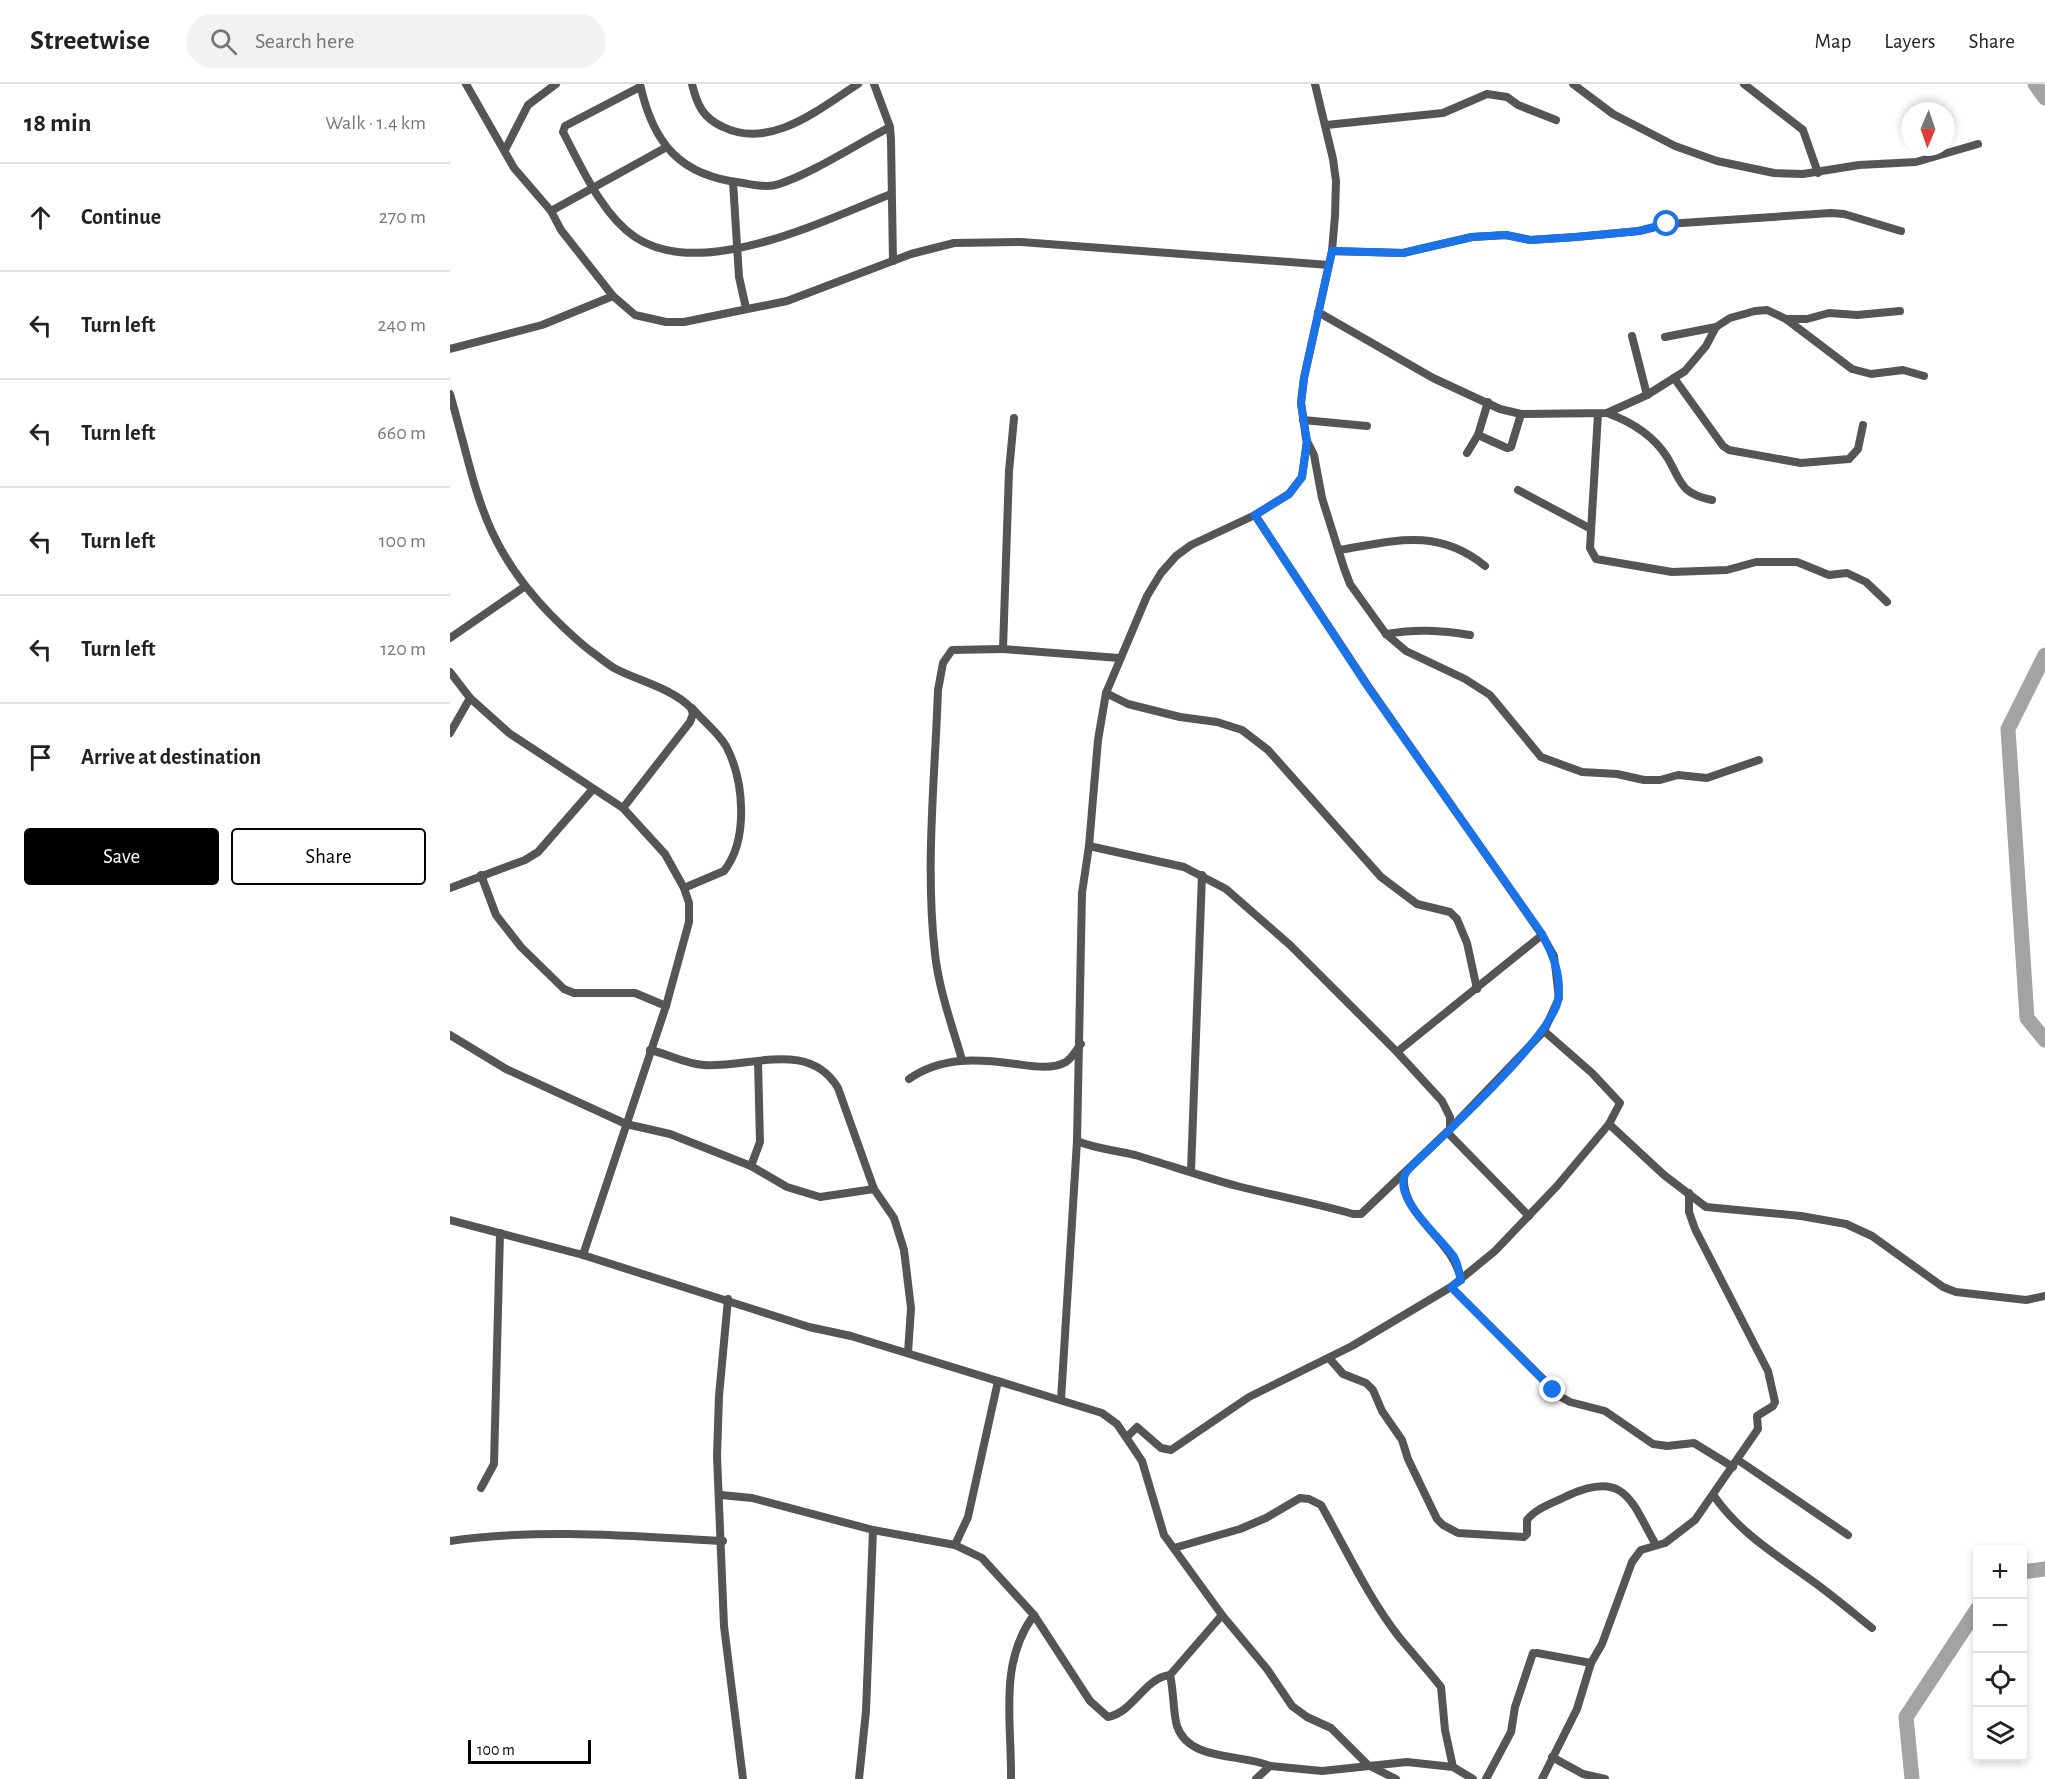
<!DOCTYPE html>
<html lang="en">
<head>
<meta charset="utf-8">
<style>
  :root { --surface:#fff; --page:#f2f2f2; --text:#222; --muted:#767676; --line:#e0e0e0; --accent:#000 }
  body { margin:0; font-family:"Alegreya Sans",sans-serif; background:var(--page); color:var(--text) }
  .controls { position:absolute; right:18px; bottom:18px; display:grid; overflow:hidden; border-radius:6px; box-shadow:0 3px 9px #0003 }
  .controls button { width:54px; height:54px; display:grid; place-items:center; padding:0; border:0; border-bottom:2px solid var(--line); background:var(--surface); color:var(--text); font:30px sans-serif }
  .compass { position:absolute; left:1451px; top:18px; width:54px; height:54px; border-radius:50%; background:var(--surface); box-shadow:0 3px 9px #0003; rotate:182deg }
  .scale { position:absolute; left:18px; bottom:15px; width:123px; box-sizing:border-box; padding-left:6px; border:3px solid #000; border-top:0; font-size:16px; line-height:21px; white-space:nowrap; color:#000; -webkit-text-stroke:4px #fff; paint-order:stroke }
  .stop { position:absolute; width:18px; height:18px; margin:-14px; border:4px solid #1a73e8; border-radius:50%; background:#fff }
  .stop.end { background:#1a73e8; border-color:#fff; box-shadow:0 2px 6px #0008 }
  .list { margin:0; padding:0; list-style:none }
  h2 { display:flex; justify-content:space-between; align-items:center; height:78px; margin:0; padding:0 24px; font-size:26px }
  h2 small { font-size:20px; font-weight:400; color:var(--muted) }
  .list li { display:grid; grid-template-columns:39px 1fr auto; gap:18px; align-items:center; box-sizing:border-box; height:108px; padding:0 24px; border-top:2px solid var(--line) }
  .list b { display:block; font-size:22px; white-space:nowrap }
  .list em { font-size:20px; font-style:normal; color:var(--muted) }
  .actions { display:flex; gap:12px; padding:18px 24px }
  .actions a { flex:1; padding:14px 0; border:2px solid var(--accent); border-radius:6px; text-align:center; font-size:21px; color:var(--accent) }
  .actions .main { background:var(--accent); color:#fff }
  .icon { flex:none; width:33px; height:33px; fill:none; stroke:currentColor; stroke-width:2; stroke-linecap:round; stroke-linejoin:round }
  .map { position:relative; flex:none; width:1595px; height:1695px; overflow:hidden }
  header { display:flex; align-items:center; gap:36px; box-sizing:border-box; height:84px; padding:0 30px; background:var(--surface); border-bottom:2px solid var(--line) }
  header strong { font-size:28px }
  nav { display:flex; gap:33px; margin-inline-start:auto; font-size:21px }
  .search { width:420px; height:54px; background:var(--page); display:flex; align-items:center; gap:15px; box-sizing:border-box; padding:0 21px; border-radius:33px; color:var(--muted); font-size:22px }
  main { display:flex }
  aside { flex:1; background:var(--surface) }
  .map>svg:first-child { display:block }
</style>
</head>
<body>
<header>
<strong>Streetwise</strong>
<div class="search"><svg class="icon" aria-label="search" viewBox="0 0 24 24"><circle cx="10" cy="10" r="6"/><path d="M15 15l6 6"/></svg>Search here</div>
<nav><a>Map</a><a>Layers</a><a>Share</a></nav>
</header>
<main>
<aside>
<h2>18 min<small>Walk · 1.4 km</small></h2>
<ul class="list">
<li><svg class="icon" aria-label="ahead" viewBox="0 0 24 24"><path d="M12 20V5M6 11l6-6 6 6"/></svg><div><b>Continue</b></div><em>270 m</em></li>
<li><svg class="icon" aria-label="left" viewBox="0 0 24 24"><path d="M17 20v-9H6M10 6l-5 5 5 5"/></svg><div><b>Turn left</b></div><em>240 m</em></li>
<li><svg class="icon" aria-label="left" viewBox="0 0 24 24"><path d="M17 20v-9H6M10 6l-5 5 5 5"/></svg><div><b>Turn left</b></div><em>660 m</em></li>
<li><svg class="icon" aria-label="left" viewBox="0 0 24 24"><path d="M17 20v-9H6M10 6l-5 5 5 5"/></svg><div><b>Turn left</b></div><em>100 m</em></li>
<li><svg class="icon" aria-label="left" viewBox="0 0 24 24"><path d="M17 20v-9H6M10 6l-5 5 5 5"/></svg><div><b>Turn left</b></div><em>120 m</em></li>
<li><svg class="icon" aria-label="arrive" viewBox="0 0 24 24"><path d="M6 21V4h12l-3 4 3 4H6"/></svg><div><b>Arrive at destination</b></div></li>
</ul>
<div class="actions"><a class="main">Save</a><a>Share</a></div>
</aside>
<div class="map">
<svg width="1595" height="1695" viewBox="0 0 1595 1695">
  <rect width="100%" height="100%" fill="#fff"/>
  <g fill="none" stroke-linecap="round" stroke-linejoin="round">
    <!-- river -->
    <g stroke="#a3a3a3" stroke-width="15">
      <polyline points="1585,0 1595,14"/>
      <polyline points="1595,571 1558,645 1577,934 1595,956"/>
      <polyline points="1572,1488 1595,1485"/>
      <polyline points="1462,1695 1456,1633 1528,1524"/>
    </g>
    <!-- street -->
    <g stroke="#555" stroke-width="8">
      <polyline points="16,0 64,84 101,127 111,146 163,212"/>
      <path d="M190,0C203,60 230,92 293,99C304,101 318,104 329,100C363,89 407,60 440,43"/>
      <path d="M242,0C247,21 253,34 273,43C321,66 369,25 408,0"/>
      <polyline points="424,0 440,43 441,56 443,177"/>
      <polyline points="865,0 883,75 886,97 885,132 882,167 854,294 851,319 856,355 864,371 872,414 894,484 900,500 936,550 956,567 1015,595 1040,611 1091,673 1132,688 1167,690 1194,696 1210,696 1228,691 1257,694 1309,676"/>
      <polyline points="1123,0 1163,30 1225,62 1267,77 1324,89 1353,90 1409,81 1466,78 1528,60"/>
      <polyline points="1294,0 1353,46 1368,89"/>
      <path d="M190,3L115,42L113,48C131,82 152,131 185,153C252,198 375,136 441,110"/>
      <polyline points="876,41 993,29 1037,10 1057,13 1068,21 1106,36"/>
      <polyline points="55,66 78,21 106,0"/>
      <polyline points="283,98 289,193 296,224"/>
      <polyline points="101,127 215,64"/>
      <polyline points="882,167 953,169 1022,153 1056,151 1080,156 1126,153 1189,147 1217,140 1381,129 1394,130 1451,147"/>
      <polyline points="868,228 983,294 1050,325 1071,330 1157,329 1197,311 1235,287 1256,262 1266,243 1280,234 1305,227 1317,226 1336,235 1402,285 1421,290 1453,286 1474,292"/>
      <polyline points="1336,235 1357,235 1379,229 1407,231 1450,227"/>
      <polyline points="1182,252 1197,311"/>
      <polyline points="1215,253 1266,243"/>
      <polyline points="0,265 92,241 163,212 185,231 216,238 234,238 337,217 461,170 504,159 571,158 879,181"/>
      <polyline points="1224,294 1273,362 1279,366 1351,379 1399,375 1408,365 1413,341"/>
      <path d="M0,310C27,403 29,457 101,531C114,544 127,557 142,568C149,573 156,579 164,584C188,597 222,604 241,624L243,630L240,638L173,724"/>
      <path d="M1157,329C1182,338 1203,351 1217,373C1232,398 1229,409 1262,416"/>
      <polyline points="1148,330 1140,464 1146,475 1222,488 1277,486 1306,478 1347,478 1379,491 1397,489 1416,498 1437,518"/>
      <polyline points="564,334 559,387 553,565 669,574"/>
      <polyline points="853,336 917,342"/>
      <polyline points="1028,351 1057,364 1061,363 1071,330"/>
      <polyline points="1017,369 1028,351 1038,318"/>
      <polyline points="1068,406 1141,445"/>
      <path d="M889,466C944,457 987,443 1035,482"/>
      <path d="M936,550C966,545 990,546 1020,551"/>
      <polyline points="0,554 74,503"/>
      <polyline points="0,588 20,614 59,649 173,724 215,770 234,804 239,819 239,838 216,922 133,1171"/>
      <polyline points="656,609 678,620 730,633 767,638 792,646 818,666 931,793 967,820 1000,828 1007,835 1017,859 1027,905"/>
      <polyline points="0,649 20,614"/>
      <polyline points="639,762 734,783 776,805 840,861 947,968 992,1017 1000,1033 1000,1045"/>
      <polyline points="31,791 46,831 71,863 114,905 124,909 185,909 216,922"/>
      <polyline points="0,804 75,776 88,768 143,705"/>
      <path d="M234,804L274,787C299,755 294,696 276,662C268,648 252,636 242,624"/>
      <polyline points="0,951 56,985 176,1040 220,1050 301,1082 337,1103 370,1113 424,1105"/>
      <path d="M200,966C218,970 236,980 254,981C300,984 359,955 388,1004L424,1105L444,1134L454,1166L461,1224L458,1269"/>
      <polyline points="947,968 1092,851"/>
      <path d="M512,976C502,941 489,906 485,870C475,782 485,694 488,606L493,579L502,566L553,565"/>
      <path d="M459,995C492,972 528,975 566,980C581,982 602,986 616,978C622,974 626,966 631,960"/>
      <polyline points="1159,1040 1214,1091 1256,1123 1351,1132 1396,1140 1422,1152 1493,1203 1506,1208 1576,1216 1595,1212"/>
      <polyline points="997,1048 1079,1132"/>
      <path d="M627,1057C646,1065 665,1066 685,1071C719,1081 753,1093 787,1102C826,1112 865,1119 903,1130H911L1000,1045L1094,947L1109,914L1104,872L1092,851L918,602L805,431"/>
      <polyline points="301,1082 310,1058 308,978"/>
      <polyline points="741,1087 752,791"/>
      <path d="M954,1090C950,1133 1003,1154 1011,1196"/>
      <polyline points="0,1136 133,1171 359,1243 401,1252 652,1329 667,1340 692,1377 714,1451 772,1531 817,1585 842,1622 857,1633 881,1644 918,1681 946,1695"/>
      <polyline points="1001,1203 1111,1313 1120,1318 1155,1327 1203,1360 1217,1362 1244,1359 1283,1383"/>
      <polyline points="278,1215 269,1312 267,1372 274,1542 293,1695"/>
      <path d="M879,1274L893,1290L916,1299L923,1306L932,1327L952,1356L958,1375L987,1435L993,1441L1008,1449L1074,1453L1077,1450V1436C1086,1424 1103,1419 1117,1412C1175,1385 1181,1417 1206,1461"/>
      <polyline points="611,1316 627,1057 632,809 639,762 648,656 656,609 697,512 711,489 726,472 741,461 805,431 839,410 852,393 857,357"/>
      <polyline points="678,1352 687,1343 711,1364 721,1366 799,1313 902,1262 1001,1203 1045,1167 1107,1102 1159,1040 1170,1019 1142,989 1094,947"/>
      <polyline points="1288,1376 1398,1451"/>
      <polyline points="31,1404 44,1380 50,1149"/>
      <path d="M271,1411L302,1414L423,1446L505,1461L532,1474L584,1531L640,1617L658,1633C684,1628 694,1594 720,1591"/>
      <path d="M1264,1412C1290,1449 1325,1470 1361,1496C1382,1511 1402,1528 1422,1544"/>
      <path d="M0,1457C91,1444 181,1452 273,1457"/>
      <polyline points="505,1461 518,1433 548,1297"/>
      <path d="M724,1464L790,1445L816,1434L850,1414L859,1415L871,1421C896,1465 918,1513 949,1553C963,1570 978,1586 991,1603L995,1646L1003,1683"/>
      <path d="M772,1531L720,1591C724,1608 723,1629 727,1642C739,1678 791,1669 820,1682"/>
      <polyline points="1087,1569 1141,1579"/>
      <polyline points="1102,1673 1133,1690 1155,1695"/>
      <polyline points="409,1695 416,1627 423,1446"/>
      <path d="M561,1695C562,1639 548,1579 584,1531"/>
      <polyline points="806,1695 820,1682 872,1687 957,1678 1003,1683 1023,1695"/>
      <polyline points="1036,1695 1061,1648 1065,1623 1083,1569"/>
      <polyline points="1092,1695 1127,1625 1141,1579 1152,1560 1182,1478 1191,1466 1215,1459 1245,1436 1308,1345 1307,1332 1323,1322 1325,1318 1318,1287 1245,1145 1239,1128 1239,1109"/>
    </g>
  </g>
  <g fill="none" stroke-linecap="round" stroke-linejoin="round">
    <!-- route -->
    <path stroke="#1a73e8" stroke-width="8" d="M1103,1306L1001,1203L1011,1196C1009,1188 1008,1180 1004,1173C991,1153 937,1111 958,1086C989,1055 1102,953 1108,916C1112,892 1103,871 1092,850L918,603L805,431L839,410L852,393L857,357L851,319L854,294L882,167L953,169L1022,153L1056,151L1080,156L1126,153L1189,147L1217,140"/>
  </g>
</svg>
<div class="controls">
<button>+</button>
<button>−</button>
<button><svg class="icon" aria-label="locate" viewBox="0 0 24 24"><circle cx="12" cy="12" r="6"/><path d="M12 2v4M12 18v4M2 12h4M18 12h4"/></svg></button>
<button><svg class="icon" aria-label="layers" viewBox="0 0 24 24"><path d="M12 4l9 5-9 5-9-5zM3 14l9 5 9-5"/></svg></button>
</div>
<svg class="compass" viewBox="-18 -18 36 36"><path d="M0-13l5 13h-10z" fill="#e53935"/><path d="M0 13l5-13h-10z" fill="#767676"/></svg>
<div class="scale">100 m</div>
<div class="stop" style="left:1217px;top:140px"></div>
<div class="stop end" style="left:1103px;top:1306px"></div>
</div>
</main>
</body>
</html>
